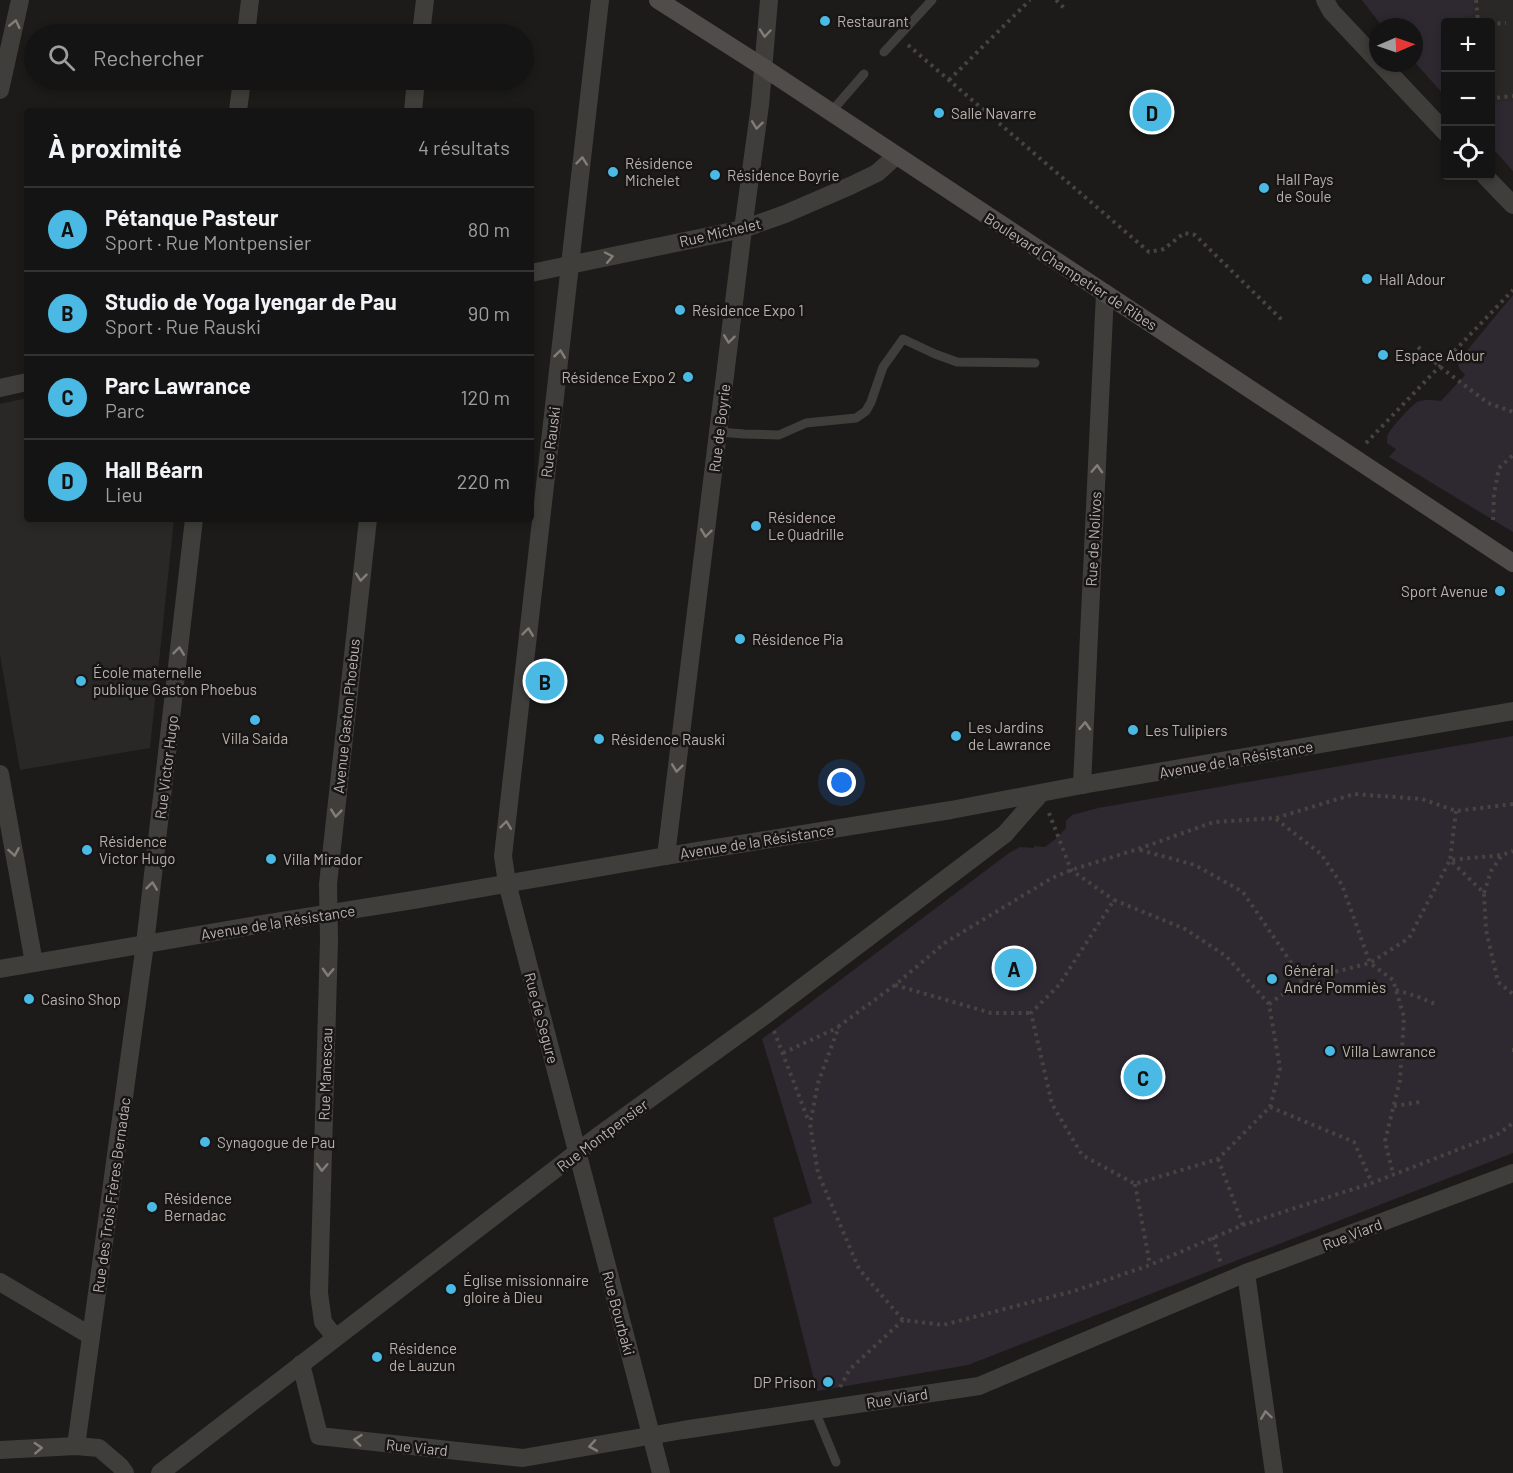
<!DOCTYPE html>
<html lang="fr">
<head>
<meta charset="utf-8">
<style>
  :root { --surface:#151414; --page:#222122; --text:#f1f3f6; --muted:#9d9ea0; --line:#343334; --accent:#4ab9e3 }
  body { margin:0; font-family:Barlow,sans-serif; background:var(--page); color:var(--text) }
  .controls { position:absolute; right:18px; top:18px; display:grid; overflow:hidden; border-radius:6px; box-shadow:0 3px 9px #0003 }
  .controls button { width:54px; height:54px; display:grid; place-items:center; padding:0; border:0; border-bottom:2px solid var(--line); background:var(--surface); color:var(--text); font:30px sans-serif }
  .compass { position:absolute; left:1369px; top:18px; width:54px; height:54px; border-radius:50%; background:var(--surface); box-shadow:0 3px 9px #0003; rotate:88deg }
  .you { position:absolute; left:842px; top:783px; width:21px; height:21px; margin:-15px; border:4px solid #fff; border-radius:50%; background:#1a73e8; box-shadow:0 0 0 9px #1a73e833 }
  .badge { display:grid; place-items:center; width:39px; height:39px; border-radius:50%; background:var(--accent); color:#111; font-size:20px; font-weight:700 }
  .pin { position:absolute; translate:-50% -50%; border:3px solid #fff; box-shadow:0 2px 6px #0006 }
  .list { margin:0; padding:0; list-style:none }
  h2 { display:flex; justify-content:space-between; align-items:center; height:78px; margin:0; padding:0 24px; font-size:26px }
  h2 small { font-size:20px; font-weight:400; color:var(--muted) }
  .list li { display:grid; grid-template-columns:39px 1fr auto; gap:18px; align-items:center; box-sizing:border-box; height:84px; padding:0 24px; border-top:2px solid var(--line) }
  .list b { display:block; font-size:22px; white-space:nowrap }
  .list p { margin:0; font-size:20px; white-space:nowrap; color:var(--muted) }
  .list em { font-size:20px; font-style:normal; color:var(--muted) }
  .icon { flex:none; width:33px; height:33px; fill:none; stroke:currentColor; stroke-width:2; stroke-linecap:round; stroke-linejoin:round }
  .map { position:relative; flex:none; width:1513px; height:1473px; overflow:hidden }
  .search { position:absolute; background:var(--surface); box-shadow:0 3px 9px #0003; left:24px; top:24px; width:510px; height:66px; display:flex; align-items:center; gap:15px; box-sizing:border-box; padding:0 21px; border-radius:33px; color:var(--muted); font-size:22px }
  .panel { position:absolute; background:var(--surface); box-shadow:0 3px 9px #0003; left:24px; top:108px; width:510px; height:414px; border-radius:6px }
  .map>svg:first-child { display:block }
</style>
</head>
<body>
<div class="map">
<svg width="1513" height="1473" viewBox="0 0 1513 1473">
  <rect width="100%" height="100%" fill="#1c1b1a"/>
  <!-- built -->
  <g fill="#292826">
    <polygon points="1362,0 1513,0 1513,171 1491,146 1490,22 1446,22 1445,96 1414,61 1414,27 1383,27"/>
    <polygon points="27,398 27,519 174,519 150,748 20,770 0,655 0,404"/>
  </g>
  <!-- green -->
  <g fill="#2e2831">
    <polygon points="1362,0 1473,0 1474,14 1462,18 1461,22 1446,22 1445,96 1414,61 1414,27 1383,27"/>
    <polygon points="1490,101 1495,102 1513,101 1513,171 1491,146"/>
    <path d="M1513,295V532L1389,457L1396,449L1387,443C1387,441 1387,436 1388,434C1391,428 1412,405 1417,402C1424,399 1433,400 1441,401L1465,375C1460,369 1456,367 1460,359Z"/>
    <polygon points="1513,736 1513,1153 968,1365 817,1391 773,1218 812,1203 762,1039 1009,853 1020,847 1034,848 1034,846 1045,847 1058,837 1066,828 1066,821 1072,815 1098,808"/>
  </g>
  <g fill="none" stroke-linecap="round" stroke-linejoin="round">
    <!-- path -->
    <g stroke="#474341" stroke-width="4" stroke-dasharray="3 4.5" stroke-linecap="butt">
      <polyline points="1056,0 1065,9"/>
      <polyline points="1476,0 1478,22"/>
      <polyline points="1490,24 1506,23"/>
      <polyline points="908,45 1149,252 1164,249 1184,233 1195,235 1282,320"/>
      <polyline points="949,80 1030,0"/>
      <polyline points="1490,96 1494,98 1513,96"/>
      <polyline points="1418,347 1439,366 1488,403 1513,412"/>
      <polyline points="1366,443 1513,290"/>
      <polyline points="1493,520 1494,494 1499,468 1513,455"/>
      <polyline points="1513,804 1456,811 1422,799 1354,794 1276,818 1214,822 1138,849 1071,870 1052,878 946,942 895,985 839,1026 818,1083 810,1124 818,1173 859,1269 903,1320 943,1325 1074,1291 1150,1265 1243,1225 1372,1183 1498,1134 1513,1123"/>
      <polyline points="1456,811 1450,860 1484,893 1486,930 1498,982 1513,994"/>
      <polyline points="1049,813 1071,870 1114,900"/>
      <polyline points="1276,819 1321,854 1342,885 1370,963 1393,980 1404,1017 1400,1080 1385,1141 1393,1174"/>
      <polyline points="1140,850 1195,865 1243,892 1303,980"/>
      <polyline points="1484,893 1491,871 1502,855"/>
      <polygon points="1114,900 1185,929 1226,956 1269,1004 1280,1068 1270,1107 1218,1159 1135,1184 1082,1155 1052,1104 1031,1013 1059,985"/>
      <polyline points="895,985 991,1013 1031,1013"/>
      <polyline points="1396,990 1416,996 1435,1004"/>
      <polyline points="1269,1004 1303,980 1370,963 1409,938 1450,860 1502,855 1513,851"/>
      <polyline points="774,1031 809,1122"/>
      <polyline points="1512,1050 1513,1050"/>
      <polyline points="783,1053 839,1027"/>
      <polyline points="1394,1106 1420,1102"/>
      <polyline points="1270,1107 1354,1142 1372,1183"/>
      <polyline points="1218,1159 1243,1225"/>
      <polyline points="1135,1184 1150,1265"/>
      <polyline points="1213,1237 1221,1264"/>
      <polyline points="840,1387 850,1369 903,1320"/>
    </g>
    <!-- service -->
    <g stroke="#403e3b" stroke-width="9">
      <polyline points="884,52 932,0"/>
      <polyline points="831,112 864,74"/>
      <polyline points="719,432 744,434 779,435 806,423 856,418 866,411 871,402 883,367 903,339 935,354 957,362 1035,363"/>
      <polyline points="815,1411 836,1462"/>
    </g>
    <!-- minor -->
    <g stroke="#403e3b" stroke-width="18">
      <polyline points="600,0 503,856 507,883 661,1473"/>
      <polyline points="1325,0 1331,11 1378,61"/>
      <polyline points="246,34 250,0"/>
      <polyline points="421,34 425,0"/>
      <polyline points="1380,63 1446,133"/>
      <polyline points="0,90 20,0"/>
      <polyline points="238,111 242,80"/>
      <polyline points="413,111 416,80"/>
      <polyline points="1485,176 1513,205"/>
      <polyline points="531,273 743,229 785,214 850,186 877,173 896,156"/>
      <polyline points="0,388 27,382"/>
      <polyline points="0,774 34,963"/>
      <polyline points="1082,785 1105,293"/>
      <polyline points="666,856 743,229 760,105 769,0"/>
      <polyline points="1246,1273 1274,1473"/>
      <polyline points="0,1282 91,1336"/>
      <polyline points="335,1337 323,1322 319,1293 329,940 328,884 368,519"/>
      <polyline points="301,1364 319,1436 523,1458 683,1430 979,1386 1246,1273 1513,1173"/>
      <polyline points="76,1446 145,944 194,519"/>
      <polyline points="0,1450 76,1446 99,1448 120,1466 125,1473"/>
      <polyline points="160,1473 601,1134 767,1014 1005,834 1041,793"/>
    </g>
    <!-- tertiary -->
    <polyline stroke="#403e3b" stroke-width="18" points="0,969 268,923 413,900 666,856 951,810 1082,785 1513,711"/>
    <!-- secondary -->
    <polyline stroke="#504c49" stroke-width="18" points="658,0 763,67 1513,563"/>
  </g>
  <!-- one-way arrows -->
  <defs><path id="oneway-chevron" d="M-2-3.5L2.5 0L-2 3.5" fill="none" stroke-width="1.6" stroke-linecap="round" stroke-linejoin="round" transform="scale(1.5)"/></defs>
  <g stroke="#837d7a">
    <use href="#oneway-chevron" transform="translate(15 24) rotate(-77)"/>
    <use href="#oneway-chevron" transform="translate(765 33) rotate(95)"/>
    <use href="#oneway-chevron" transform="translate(757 125) rotate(97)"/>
    <use href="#oneway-chevron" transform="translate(582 161) rotate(-84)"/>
    <use href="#oneway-chevron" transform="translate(609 257) rotate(-12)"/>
    <use href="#oneway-chevron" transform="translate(729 339) rotate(97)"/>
    <use href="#oneway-chevron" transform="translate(560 354) rotate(-83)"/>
    <use href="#oneway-chevron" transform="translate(1097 469) rotate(-87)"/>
    <use href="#oneway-chevron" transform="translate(706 533) rotate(97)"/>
    <use href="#oneway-chevron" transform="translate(361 577) rotate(96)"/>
    <use href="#oneway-chevron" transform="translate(528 632) rotate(-83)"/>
    <use href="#oneway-chevron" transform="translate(179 651) rotate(-83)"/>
    <use href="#oneway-chevron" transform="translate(1085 726) rotate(-87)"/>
    <use href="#oneway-chevron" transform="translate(677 768) rotate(97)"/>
    <use href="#oneway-chevron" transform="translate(336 813) rotate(96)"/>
    <use href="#oneway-chevron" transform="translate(506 825) rotate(-83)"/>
    <use href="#oneway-chevron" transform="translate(14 852) rotate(80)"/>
    <use href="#oneway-chevron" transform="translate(152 886) rotate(-83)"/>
    <use href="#oneway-chevron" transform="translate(328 972) rotate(92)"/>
    <use href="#oneway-chevron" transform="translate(322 1167) rotate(92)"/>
    <use href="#oneway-chevron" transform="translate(1266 1415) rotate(-98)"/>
    <use href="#oneway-chevron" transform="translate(358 1440) rotate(-174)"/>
    <use href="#oneway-chevron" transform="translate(593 1446) rotate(170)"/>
    <use href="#oneway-chevron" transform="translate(38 1448) rotate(-3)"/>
  </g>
  <!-- markers -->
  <g fill="#4ab9e3" stroke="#171615" stroke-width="2">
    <circle cx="825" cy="21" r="6"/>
    <circle cx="939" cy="113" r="6"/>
    <circle cx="613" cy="172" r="6"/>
    <circle cx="715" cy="175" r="6"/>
    <circle cx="1264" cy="188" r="6"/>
    <circle cx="1367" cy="279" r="6"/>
    <circle cx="680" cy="310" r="6"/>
    <circle cx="1383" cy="355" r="6"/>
    <circle cx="688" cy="377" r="6"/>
    <circle cx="756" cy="526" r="6"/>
    <circle cx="1500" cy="591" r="6"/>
    <circle cx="740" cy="639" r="6"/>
    <circle cx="81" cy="681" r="6"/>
    <circle cx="255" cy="720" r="6"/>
    <circle cx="1133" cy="730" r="6"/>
    <circle cx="956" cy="736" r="6"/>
    <circle cx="599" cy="739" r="6"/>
    <circle cx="87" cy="850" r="6"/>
    <circle cx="271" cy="859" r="6"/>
    <circle cx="1272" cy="979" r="6"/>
    <circle cx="29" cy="999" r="6"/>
    <circle cx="1330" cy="1051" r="6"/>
    <circle cx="205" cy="1142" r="6"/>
    <circle cx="152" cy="1207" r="6"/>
    <circle cx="451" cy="1289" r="6"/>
    <circle cx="377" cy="1357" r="6"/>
    <circle cx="828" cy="1382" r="6"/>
  </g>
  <g text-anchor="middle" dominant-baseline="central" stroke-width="5" stroke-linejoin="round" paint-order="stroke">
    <!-- poi labels -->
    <g font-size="15" fill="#bab1ad" stroke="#171615" text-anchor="start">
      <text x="837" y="21">Restaurant</text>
      <text x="951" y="113">Salle Navarre</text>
      <text x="625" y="163">Résidence<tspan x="625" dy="17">Michelet</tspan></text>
      <text x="727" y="175">Résidence Boyrie</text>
      <text x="1276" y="179">Hall Pays<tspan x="1276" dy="17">de Soule</tspan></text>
      <text x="1379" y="279">Hall Adour</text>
      <text x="692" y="310">Résidence Expo 1</text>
      <text x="1395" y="355">Espace Adour</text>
      <text x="676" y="377" text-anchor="end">Résidence Expo 2</text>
      <text x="768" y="517">Résidence<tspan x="768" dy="17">Le Quadrille</tspan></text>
      <text x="1488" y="591" text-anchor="end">Sport Avenue</text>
      <text x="752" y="639">Résidence Pia</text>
      <text x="93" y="672">École maternelle<tspan x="93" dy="17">publique Gaston Phoebus</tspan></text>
      <text x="968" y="727">Les Jardins<tspan x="968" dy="17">de Lawrance</tspan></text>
      <text x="1145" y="730">Les Tulipiers</text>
      <text x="255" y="738" text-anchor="middle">Villa Saida</text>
      <text x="611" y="739">Résidence Rauski</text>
      <text x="99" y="841">Résidence<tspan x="99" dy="17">Victor Hugo</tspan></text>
      <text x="283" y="859">Villa Mirador</text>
      <text x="1284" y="970">Général<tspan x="1284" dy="17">André Pommiès</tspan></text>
      <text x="41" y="999">Casino Shop</text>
      <text x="1342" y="1051">Villa Lawrance</text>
      <text x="217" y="1142">Synagogue de Pau</text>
      <text x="164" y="1198">Résidence<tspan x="164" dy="17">Bernadac</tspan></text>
      <text x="463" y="1280">Église missionnaire<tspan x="463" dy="17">gloire à Dieu</tspan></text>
      <text x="389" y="1348">Résidence<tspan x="389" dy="17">de Lauzun</tspan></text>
      <text x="816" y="1382" text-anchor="end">DP Prison</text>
    </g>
    <!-- street labels -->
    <g font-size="15" fill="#bab1ad" stroke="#171615">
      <text transform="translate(720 232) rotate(-13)">Rue Michelet</text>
      <text transform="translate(1071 271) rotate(33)">Boulevard Champetier de Ribes</text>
      <text transform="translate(719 428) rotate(-83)">Rue de Boyrie</text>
      <text transform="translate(550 442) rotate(-83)">Rue Rauski</text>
      <text transform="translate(1093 539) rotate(-87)">Rue de Nolivos</text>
      <text transform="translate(346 716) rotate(-84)">Avenue Gaston Phoebus</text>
      <text transform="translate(1236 759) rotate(-10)">Avenue de la Résistance</text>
      <text transform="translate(166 767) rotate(-83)">Rue Victor Hugo</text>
      <text transform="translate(757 841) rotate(-9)">Avenue de la Résistance</text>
      <text transform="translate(278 922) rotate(-9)">Avenue de la Résistance</text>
      <text transform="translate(542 1018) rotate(75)">Rue de Segure</text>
      <text transform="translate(325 1074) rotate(-88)">Rue Manescau</text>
      <text transform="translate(602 1135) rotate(-37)">Rue Montpensier</text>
      <text transform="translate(111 1195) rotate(-82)">Rue des Trois Frères Bernadac</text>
      <text transform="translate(1352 1234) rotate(-21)">Rue Viard</text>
      <text transform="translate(619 1313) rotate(75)">Rue Bourbaki</text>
      <text transform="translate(897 1398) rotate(-9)">Rue Viard</text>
      <text transform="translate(417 1447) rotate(6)">Rue Viard</text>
    </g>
  </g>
</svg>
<div class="controls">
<button>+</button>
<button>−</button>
<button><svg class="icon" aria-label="locate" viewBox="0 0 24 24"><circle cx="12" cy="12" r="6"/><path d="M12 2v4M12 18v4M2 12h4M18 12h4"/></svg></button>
</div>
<svg class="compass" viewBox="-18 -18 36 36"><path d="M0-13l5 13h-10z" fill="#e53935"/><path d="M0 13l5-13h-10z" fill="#9d9ea0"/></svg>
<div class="you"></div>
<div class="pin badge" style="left:1014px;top:968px">A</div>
<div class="pin badge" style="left:545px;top:681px">B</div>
<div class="pin badge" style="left:1143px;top:1077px">C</div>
<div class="pin badge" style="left:1152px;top:112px">D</div>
<div class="search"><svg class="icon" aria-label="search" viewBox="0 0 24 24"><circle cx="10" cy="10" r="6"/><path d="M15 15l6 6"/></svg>Rechercher</div>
<section class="panel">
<h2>À proximité<small>4 résultats</small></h2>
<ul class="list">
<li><span class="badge">A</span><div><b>Pétanque Pasteur</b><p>Sport · Rue Montpensier</p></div><em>80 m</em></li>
<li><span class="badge">B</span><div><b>Studio de Yoga Iyengar de Pau</b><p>Sport · Rue Rauski</p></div><em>90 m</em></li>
<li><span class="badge">C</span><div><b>Parc Lawrance</b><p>Parc</p></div><em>120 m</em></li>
<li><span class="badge">D</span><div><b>Hall Béarn</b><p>Lieu</p></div><em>220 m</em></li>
</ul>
</section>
</div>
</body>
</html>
